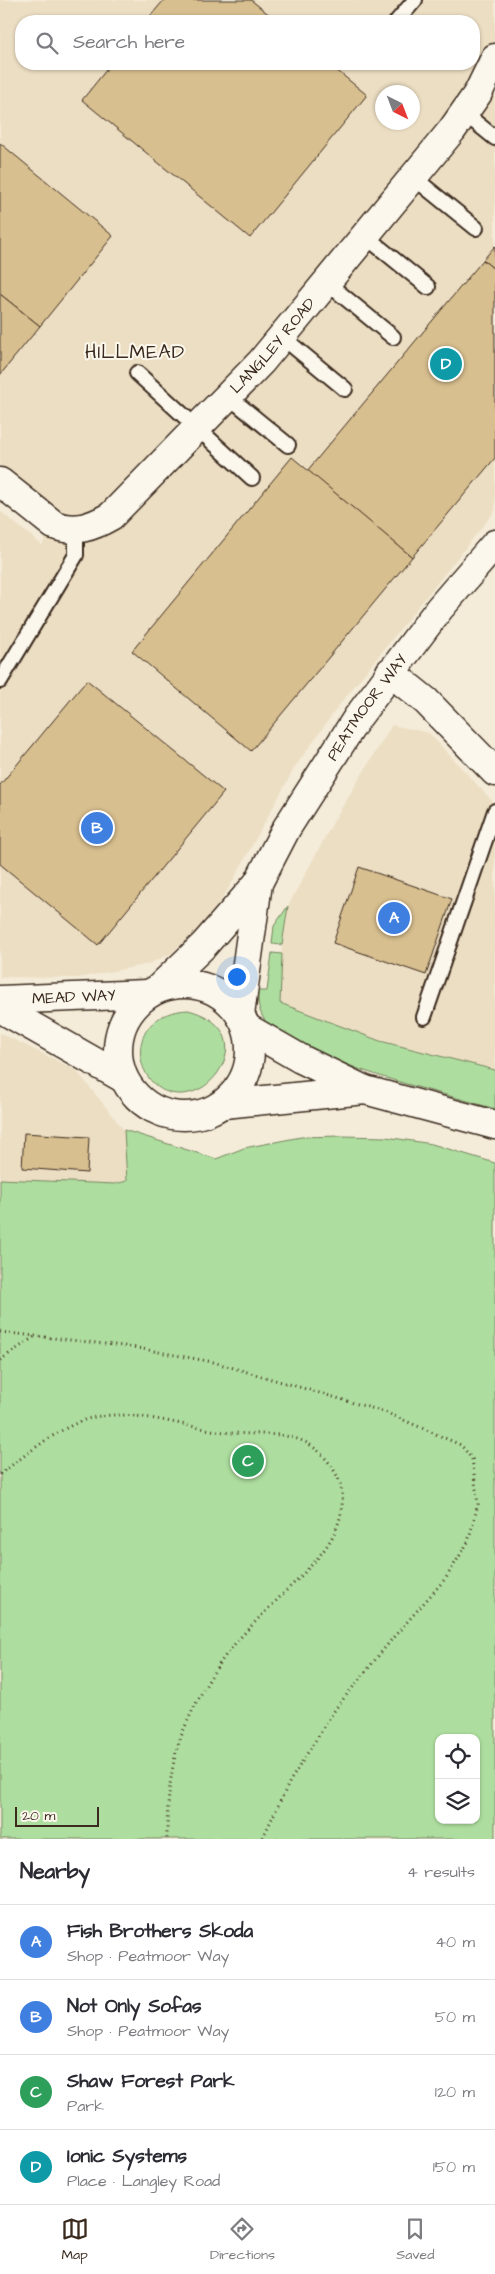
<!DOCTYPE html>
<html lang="en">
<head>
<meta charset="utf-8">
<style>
  :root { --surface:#fff; --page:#f2f2f3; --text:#2b2b33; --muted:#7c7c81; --line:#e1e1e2; --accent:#3b2a1e }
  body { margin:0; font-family:"Architects Daughter",sans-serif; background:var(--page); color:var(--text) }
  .controls { position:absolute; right:15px; bottom:15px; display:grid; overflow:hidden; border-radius:10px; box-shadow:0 1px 4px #0004 }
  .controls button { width:45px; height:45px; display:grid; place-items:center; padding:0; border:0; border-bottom:1px solid var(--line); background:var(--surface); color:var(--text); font:25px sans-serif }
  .compass { position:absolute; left:375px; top:85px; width:45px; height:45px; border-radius:50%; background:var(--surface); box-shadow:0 1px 4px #0004; rotate:138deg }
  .scale { position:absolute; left:15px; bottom:12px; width:84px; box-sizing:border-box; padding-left:5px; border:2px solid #3b2a1e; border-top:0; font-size:14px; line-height:18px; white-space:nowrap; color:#3b2a1e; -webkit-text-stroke:4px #fbf7ec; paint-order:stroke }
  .you { position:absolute; left:236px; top:976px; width:18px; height:18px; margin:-12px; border:4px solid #fff; border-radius:50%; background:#1a73e8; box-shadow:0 0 0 8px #1a73e833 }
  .badge { display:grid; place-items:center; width:32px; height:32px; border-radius:50%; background:var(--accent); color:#fff; font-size:16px; font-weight:700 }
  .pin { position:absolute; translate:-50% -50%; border:2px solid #fff; box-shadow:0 1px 5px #0006 }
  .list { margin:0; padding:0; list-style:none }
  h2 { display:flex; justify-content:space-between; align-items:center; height:65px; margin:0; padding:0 20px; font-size:21px }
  h2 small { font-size:16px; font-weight:400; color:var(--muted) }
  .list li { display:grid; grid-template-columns:32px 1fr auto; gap:15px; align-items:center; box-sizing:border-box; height:75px; padding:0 20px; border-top:1px solid var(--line) }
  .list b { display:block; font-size:19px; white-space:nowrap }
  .list p { margin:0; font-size:16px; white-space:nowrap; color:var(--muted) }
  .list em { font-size:16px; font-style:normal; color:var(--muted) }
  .icon { flex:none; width:28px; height:28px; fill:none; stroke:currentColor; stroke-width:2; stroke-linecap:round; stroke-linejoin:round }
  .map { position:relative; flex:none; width:495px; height:1839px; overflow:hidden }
  .search { position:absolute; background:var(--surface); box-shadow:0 1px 4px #0004; left:15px; right:15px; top:15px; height:55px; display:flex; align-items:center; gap:12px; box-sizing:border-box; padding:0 18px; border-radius:20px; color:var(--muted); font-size:19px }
  .sheet { height:365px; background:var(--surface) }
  nav { display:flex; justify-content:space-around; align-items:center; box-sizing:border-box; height:70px; border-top:1px solid var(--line); background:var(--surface); font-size:14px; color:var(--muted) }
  nav a { display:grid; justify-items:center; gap:2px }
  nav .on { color:var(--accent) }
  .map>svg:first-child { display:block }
</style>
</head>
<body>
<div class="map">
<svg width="495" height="1839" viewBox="0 0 495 1839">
  <rect width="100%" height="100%" fill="#f4ecd9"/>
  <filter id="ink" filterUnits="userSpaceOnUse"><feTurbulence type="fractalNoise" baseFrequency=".02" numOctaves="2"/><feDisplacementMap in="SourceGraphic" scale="10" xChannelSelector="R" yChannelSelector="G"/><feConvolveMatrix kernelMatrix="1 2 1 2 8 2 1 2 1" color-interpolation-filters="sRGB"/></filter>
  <g filter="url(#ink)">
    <!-- built -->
    <g fill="#ecdec3" fill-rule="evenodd">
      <path d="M0,0H495V511L340,704L295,767L230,886L207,921L172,953L149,964L78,978L0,977V511L42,545L58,517L0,468ZM21,21H474V64H21ZM382,92H412V122H382Z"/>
      <polygon points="392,725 429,733 495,804 495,1070 380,1041 279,1003 282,945 288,906 336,817"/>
      <polygon points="0,1033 76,1070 124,1130 127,1181 115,1184 0,1179"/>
    </g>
    <!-- green -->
    <g fill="#aede9f" stroke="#74845e" fill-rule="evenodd">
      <polygon points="288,906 282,945 272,944 274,926"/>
      <path d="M272,953L282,954L280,1003L380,1041L495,1070V1109C433,1090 376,1079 316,1052C300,1046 281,1039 269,1026C260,1016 257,1004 258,991H267Z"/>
      <path d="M188,1010C221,1018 239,1043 217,1074C209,1084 201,1090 189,1093C136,1105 114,1014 188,1010Z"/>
      <path d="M124,1130L216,1159L244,1148L301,1137L341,1136L386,1137L432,1144L495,1163V1839H0V1179L115,1184L127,1181ZM439,1738H476V1820H439Z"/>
    </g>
    <!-- building -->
    <g fill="#d8bf8f" stroke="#3b2a1e">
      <polygon points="164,0 251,0 277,21 146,21"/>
      <polygon points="111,64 329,64 367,95 250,238 82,100"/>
      <polygon points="0,143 113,236 40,326 0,294"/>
      <polygon points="495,246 495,270 483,260"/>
      <polygon points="483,260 495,270 495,458 412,557 307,471"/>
      <polygon points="0,294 40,326 0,375"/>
      <polygon points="292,457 412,557 251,751 132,651"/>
      <polygon points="87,680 224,792 98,945 0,864 0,785"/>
      <polygon points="359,867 452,899 426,975 333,943"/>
      <polygon points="24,1133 89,1137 87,1173 22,1168"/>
    </g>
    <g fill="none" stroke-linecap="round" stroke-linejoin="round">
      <!-- service casing -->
      <g stroke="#3b2a1e" stroke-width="18">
        <g id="service">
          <polyline points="397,21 415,0"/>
          <polyline points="464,113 495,138"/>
          <polyline points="413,177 476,228"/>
          <polyline points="364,235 428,287"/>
          <polyline points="326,282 393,337"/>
          <polyline points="281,336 345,389"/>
          <polyline points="137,373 252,478"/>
          <polyline points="228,396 288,445"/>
          <polyline points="0,681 76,555 76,530"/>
          <polyline points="424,1017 495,811"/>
        </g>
      </g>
      <!-- minor casing -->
      <g stroke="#3b2a1e" stroke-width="31">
        <g id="minor">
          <path id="s1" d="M0,482L54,525C75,533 92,527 111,516L261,362L452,130L478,93L495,58"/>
          <polyline points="390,672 426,701 495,772"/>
        </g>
      </g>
      <!-- secondary casing -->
      <g stroke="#3b2a1e" stroke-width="31">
        <g id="secondary">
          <circle cx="184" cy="1050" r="66"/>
          <path id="s2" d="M160,987L204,945L258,883L286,829L357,718L439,609L495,544"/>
          <path id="s3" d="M0,1000L147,994"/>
          <polyline points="0,1008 123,1078"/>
          <polyline points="240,1015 258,883"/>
          <polyline points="247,1028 301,1059 365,1090 495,1125"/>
          <polyline points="224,1104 365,1090"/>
        </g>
      </g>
      <!-- path -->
      <g stroke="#3b2a1e" stroke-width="3" stroke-dasharray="1 4" stroke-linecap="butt">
        <polyline points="0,1332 132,1347 213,1362 385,1412 461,1445 472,1459 478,1504 468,1542 446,1578 392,1639 336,1708 290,1781 262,1839"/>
        <polyline points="0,1360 34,1337"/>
        <path d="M0,1474C26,1455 62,1424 95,1417C134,1409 185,1427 224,1432C251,1436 282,1430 307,1443C324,1453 340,1473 342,1494C346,1539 306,1570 278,1599C258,1619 236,1640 220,1663C205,1684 182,1728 176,1752C169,1781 167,1810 167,1839"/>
      </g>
      <!-- service -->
      <use href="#service" stroke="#fbf7ec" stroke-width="14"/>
      <!-- minor -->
      <use href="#minor" stroke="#fbf7ec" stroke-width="28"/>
      <!-- secondary -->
      <use href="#secondary" stroke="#fbf7ec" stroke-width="28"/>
    </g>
  </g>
  <g text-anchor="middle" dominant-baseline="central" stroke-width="4" stroke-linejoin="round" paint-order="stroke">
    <!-- street labels -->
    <g font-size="16" fill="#3b2a1e" stroke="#fbf7ec">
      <text stroke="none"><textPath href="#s1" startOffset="364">LANGLEY ROAD</textPath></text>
      <text stroke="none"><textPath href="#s2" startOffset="350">PEATMOOR WAY</textPath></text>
      <text stroke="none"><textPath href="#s3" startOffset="74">MEAD WAY</textPath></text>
    </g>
    <!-- quarter labels -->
    <g font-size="19" letter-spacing="1" fill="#3b2a1e" stroke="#fbf7ec">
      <text x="135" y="352">HILLMEAD</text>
    </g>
  </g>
</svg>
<div class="controls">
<button><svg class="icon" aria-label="locate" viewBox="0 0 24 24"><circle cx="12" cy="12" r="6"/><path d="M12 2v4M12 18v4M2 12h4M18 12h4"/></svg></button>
<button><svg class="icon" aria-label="layers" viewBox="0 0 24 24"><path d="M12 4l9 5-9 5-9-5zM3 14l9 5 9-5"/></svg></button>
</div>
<svg class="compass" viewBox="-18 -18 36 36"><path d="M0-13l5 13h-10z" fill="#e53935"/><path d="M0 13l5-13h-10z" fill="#7c7c81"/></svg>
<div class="scale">20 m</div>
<div class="you"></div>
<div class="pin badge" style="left:394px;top:918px;background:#3f7fe0">A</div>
<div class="pin badge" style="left:97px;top:828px;background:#3f7fe0">B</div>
<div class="pin badge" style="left:248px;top:1461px;background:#2e9e5b">C</div>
<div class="pin badge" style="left:446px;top:364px;background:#0f9aa8">D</div>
<div class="search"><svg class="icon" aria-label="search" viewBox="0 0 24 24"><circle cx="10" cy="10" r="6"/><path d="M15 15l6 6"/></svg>Search here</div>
</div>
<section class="sheet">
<h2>Nearby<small>4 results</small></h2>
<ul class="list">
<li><span class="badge" style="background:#3f7fe0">A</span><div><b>Fish Brothers Skoda</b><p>Shop · Peatmoor Way</p></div><em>40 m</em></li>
<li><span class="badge" style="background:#3f7fe0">B</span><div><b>Not Only Sofas</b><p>Shop · Peatmoor Way</p></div><em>50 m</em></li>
<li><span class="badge" style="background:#2e9e5b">C</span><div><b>Shaw Forest Park</b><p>Park</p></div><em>120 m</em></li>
<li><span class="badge" style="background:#0f9aa8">D</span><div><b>Ionic Systems</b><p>Place · Langley Road</p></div><em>150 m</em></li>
</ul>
</section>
<nav>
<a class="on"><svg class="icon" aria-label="map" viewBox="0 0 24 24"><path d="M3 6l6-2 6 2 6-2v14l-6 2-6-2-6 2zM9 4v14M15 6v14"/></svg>Map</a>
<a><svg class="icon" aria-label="directions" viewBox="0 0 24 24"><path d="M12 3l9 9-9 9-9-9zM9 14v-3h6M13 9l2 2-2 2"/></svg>Directions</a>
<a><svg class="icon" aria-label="saved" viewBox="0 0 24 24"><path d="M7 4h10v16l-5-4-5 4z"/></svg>Saved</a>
</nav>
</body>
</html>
